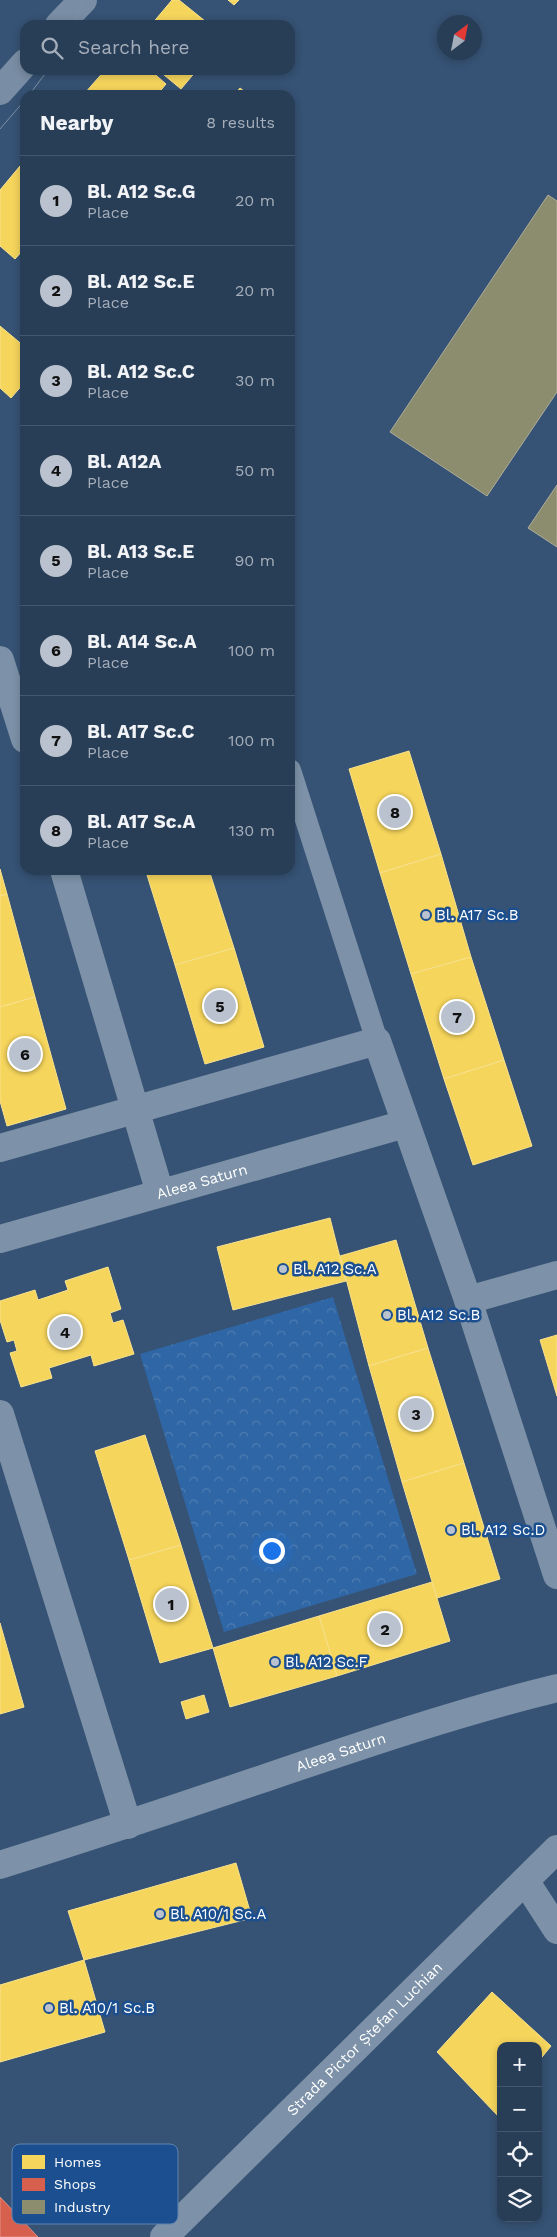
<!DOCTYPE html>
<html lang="en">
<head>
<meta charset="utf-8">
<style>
  :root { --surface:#283e57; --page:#344961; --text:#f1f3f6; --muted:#a5aeba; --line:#44576d; --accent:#b9c2ce }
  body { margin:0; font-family:"Work Sans",sans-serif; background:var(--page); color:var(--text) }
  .controls { position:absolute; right:15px; bottom:15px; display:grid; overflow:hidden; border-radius:10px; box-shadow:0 2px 8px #0003 }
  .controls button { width:45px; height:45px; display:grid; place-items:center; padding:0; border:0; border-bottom:1px solid var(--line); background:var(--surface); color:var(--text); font:25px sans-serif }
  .compass { position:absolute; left:437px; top:15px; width:45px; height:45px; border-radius:50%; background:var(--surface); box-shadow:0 2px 8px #0003; rotate:32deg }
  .you { position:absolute; left:271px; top:1550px; width:18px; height:18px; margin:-12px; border:4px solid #fff; border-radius:50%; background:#1a73e8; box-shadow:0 0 0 8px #1a73e833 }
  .badge { display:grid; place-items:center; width:32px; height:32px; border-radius:50%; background:var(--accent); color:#111; font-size:16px; font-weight:700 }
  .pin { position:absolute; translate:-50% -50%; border:2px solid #fff; box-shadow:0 1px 5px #0006 }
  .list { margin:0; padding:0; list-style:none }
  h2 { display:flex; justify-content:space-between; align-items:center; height:65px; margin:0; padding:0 20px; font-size:21px }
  h2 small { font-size:16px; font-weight:400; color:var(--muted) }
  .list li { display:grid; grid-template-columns:32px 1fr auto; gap:15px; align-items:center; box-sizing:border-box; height:90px; padding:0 20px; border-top:1px solid var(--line) }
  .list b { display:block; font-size:19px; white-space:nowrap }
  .list p { margin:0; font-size:16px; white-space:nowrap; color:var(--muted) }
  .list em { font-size:16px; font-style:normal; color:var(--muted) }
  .icon { flex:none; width:28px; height:28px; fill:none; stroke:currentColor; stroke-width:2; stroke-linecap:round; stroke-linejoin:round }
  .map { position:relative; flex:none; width:557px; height:2237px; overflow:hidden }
  .search { position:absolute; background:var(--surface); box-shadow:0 2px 8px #0003; left:20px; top:20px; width:275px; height:55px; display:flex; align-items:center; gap:12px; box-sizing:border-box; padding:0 18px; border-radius:15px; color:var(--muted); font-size:19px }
  .panel { position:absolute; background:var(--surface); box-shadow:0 2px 8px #0003; left:20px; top:90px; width:275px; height:785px; border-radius:15px }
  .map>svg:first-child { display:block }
</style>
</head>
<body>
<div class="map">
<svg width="557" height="2237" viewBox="0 0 557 2237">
  <defs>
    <pattern id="park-crowns" width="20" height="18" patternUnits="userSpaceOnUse" patternTransform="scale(1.25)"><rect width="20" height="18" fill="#2f66a5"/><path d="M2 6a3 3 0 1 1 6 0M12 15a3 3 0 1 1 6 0" fill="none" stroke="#4e7db2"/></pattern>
  </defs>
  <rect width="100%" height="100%" fill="#365274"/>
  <!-- park -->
  <polygon fill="url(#park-crowns)" points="333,1297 417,1574 224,1632 140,1354"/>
  <!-- homes -->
  <g fill="#f6d55c" stroke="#f9e28d">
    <polygon points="172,0 179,0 210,25 151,25"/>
    <polygon points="228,0 239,0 234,5"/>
    <polygon points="105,70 150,70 166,84 157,95 87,95 85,93"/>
    <polygon points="158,70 197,70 181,89"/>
    <polygon points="240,88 249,95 234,95"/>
    <polygon points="25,160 25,248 15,259 0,246 0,190"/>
    <polygon points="0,326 25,347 25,382 11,398 0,388"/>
    <polygon points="409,751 441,854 380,873 349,769"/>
    <polygon points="441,854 471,957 411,974 380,873"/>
    <polygon points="0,869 7,894 0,896"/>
    <polygon points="146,870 163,870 147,875"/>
    <polygon points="163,870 209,870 234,948 175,965 147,875"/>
    <polygon points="7,894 35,997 0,1007 0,896"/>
    <polygon points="234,948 264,1047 205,1064 175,965"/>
    <polygon points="471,957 504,1060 444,1079 411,974"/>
    <polygon points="35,997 66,1109 7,1126 0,1101 0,1007"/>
    <polygon points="504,1060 532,1146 473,1165 444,1079"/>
    <polygon points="330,1218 346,1281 233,1310 217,1247"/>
    <polygon points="396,1240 428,1348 369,1366 340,1256"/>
    <polygon points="108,1267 121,1309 110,1313 113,1323 123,1320 134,1354 94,1366 91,1355 49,1368 52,1378 21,1387 10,1353 17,1351 14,1340 7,1342 0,1320 0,1301 35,1290 38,1300 68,1290 65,1281"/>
    <polygon points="557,1335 557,1396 540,1340"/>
    <polygon points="428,1348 464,1463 402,1482 369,1366"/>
    <polygon points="145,1435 181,1545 129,1560 95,1451"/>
    <polygon points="464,1463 500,1579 437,1598 402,1482"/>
    <polygon points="181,1545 213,1648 160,1663 129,1560"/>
    <polygon points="432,1582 450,1641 337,1676 319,1616"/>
    <polygon points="319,1616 337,1676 230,1707 213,1648"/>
    <polygon points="0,1623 24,1707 0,1714"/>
    <polygon points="204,1695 209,1712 186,1719 181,1702"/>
    <polygon points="236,1863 252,1918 84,1960 68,1911"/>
    <polygon points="84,1960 105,2032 0,2062 0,1985"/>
    <polygon points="492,1992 551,2046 538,2062 538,2046 501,2046 501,2112 498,2116 437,2052"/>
  </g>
  <!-- shops -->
  <polygon fill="#d6604d" stroke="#e29082" points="0,2197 38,2237 0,2237"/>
  <!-- industry -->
  <g fill="#8c8c6e" stroke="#aeae9a">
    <polygon points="548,195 557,201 557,392 487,496 390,432"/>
    <polygon points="557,485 557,547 528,528"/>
  </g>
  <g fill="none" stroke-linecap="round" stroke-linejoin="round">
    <!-- service -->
    <polyline stroke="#7d92a8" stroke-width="22" points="290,770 377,1041"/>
    <!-- minor -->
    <g stroke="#7d92a8" stroke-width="28">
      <polyline points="0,660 25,739"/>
      <polyline points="64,870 160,1193"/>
      <polyline points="0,1148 377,1041 468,1300 557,1575"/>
      <path id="s1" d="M0,1239L405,1124"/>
      <polyline points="468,1300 557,1275"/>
      <polyline points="0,1414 128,1825"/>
      <path id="s2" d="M0,1865C86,1838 171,1810 256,1781C356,1747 455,1713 557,1688"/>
      <polyline points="526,1882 557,1930"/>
      <path id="s3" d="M164,2237L557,1849"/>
    </g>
    <!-- secondary -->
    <g stroke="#798da4" stroke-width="28">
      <polyline points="59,25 83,0"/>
      <polyline points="0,91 25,63"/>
    </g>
    <!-- tram -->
    <g stroke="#7e92a7" stroke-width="1">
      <polyline points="74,25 83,0"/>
      <polyline points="29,95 48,70"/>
      <polyline points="0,129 25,100"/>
    </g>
  </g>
  <!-- markers -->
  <g fill="#b9c2ce" stroke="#1b4f8f" stroke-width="2">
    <circle cx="426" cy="915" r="5"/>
    <circle cx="283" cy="1269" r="5"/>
    <circle cx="387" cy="1315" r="5"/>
    <circle cx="451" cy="1530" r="5"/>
    <circle cx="275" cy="1662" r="5"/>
    <circle cx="160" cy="1914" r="5"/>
    <circle cx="49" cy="2008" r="5"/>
  </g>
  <g text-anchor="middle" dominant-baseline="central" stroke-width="5" stroke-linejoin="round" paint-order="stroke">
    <!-- poi labels -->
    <g font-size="15" fill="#fff" stroke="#1b4f8f" text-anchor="start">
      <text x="436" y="915">Bl. A17 Sc.B</text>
      <text x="293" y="1269">Bl. A12 Sc.A</text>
      <text x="397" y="1315">Bl. A12 Sc.B</text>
      <text x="461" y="1530">Bl. A12 Sc.D</text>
      <text x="285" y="1662">Bl. A12 Sc.F</text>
      <text x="170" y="1914">Bl. A10/1 Sc.A</text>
      <text x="59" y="2008">Bl. A10/1 Sc.B</text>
    </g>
    <!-- street labels -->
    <g font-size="15" fill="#fff" stroke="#1b4f8f">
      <text stroke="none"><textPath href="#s1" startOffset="210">Aleea Saturn</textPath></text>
      <text stroke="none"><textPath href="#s2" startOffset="359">Aleea Saturn</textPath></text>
      <text stroke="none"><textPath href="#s3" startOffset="282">Strada Pictor Ștefan Luchian</textPath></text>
    </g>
  </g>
  <!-- legend -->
  <rect x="12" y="2144" width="166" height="80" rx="8" fill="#1b4f8f" stroke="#5f84b1" stroke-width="1"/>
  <rect x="22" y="2155" width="23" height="14" fill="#f6d55c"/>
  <rect x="22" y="2178" width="23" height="13" fill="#d6604d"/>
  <rect x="22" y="2200" width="23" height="14" fill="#8c8c6e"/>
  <g font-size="14" fill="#fff">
    <text x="54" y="2167">Homes</text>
    <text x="54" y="2189">Shops</text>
    <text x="54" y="2212">Industry</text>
  </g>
</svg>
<div class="controls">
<button>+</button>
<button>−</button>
<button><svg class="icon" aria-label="locate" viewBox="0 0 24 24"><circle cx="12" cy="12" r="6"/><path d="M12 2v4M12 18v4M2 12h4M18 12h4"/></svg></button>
<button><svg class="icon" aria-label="layers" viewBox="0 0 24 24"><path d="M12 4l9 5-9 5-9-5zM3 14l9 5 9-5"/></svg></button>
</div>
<svg class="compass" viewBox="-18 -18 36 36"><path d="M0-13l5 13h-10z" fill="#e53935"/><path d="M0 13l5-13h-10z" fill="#a5aeba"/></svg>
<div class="you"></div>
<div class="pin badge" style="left:171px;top:1604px">1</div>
<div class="pin badge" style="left:385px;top:1629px">2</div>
<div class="pin badge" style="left:416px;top:1414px">3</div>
<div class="pin badge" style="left:65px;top:1332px">4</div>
<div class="pin badge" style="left:220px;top:1006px">5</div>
<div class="pin badge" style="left:25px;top:1054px">6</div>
<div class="pin badge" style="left:457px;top:1017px">7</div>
<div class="pin badge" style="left:395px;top:812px">8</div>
<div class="search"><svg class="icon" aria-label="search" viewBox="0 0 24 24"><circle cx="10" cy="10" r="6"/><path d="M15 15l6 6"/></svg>Search here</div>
<section class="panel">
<h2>Nearby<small>8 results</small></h2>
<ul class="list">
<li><span class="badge">1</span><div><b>Bl. A12 Sc.G</b><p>Place</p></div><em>20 m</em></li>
<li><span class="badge">2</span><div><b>Bl. A12 Sc.E</b><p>Place</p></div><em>20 m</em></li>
<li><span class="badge">3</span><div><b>Bl. A12 Sc.C</b><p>Place</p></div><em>30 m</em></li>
<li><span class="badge">4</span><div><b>Bl. A12A</b><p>Place</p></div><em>50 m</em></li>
<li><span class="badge">5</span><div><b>Bl. A13 Sc.E</b><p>Place</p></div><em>90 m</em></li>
<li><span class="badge">6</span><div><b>Bl. A14 Sc.A</b><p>Place</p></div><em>100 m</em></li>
<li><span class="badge">7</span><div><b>Bl. A17 Sc.C</b><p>Place</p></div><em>100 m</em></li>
<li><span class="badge">8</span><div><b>Bl. A17 Sc.A</b><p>Place</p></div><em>130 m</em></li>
</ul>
</section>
</div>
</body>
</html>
